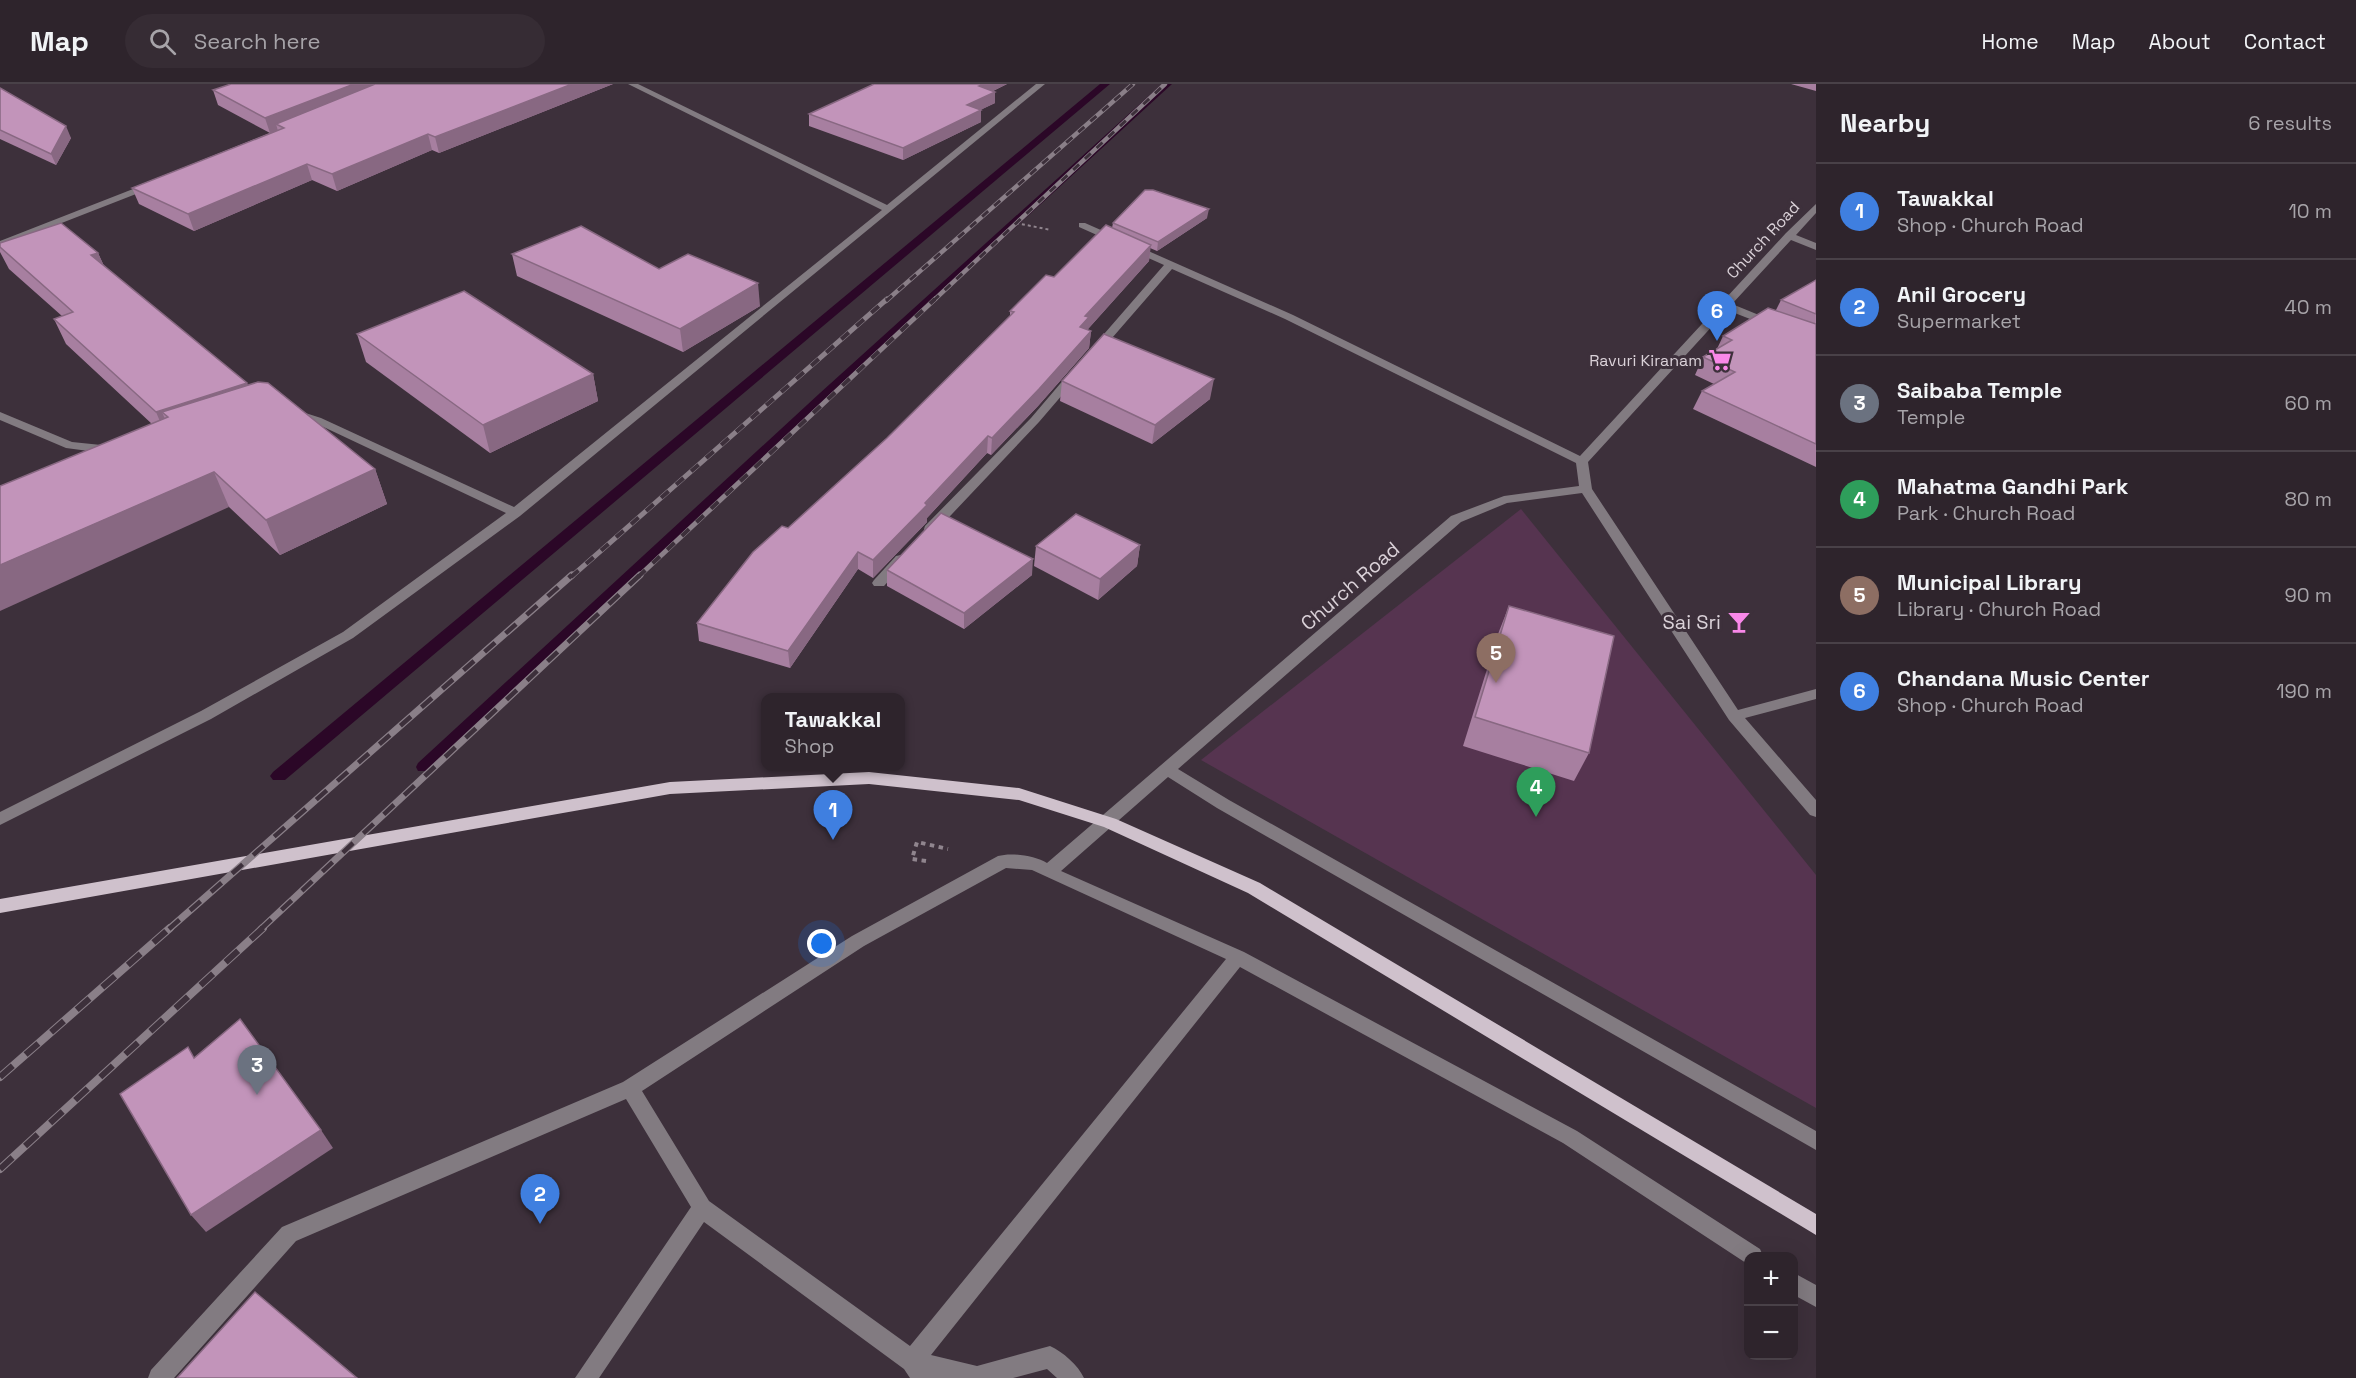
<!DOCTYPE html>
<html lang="en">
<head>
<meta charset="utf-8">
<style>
  :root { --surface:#2e242c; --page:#362c34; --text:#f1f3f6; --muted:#a7a4a9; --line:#494148; --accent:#8bbbb9 }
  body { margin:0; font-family:"Space Grotesk",sans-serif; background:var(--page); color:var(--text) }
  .controls { position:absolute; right:18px; bottom:18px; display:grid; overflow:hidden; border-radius:12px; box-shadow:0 6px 24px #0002 }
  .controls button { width:54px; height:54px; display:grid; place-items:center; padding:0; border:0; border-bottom:2px solid var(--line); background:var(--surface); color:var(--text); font:30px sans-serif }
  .you { position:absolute; left:822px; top:860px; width:21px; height:21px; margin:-15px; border:4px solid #fff; border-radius:50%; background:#1a73e8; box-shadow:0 0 0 9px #1a73e833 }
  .badge { display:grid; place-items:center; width:39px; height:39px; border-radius:50%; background:var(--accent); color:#fff; font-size:20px; font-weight:700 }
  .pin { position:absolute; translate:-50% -50px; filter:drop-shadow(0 2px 3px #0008) }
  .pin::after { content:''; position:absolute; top:32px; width:21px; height:18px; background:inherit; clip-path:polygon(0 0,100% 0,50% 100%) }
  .popup { position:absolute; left:761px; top:609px; width:144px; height:78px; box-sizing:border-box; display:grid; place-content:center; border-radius:12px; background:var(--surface); filter:drop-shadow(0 2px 4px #0005); font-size:20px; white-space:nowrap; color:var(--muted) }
  .popup b { font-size:22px; color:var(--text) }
  .popup::after { content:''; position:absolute; left:50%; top:100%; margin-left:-12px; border:12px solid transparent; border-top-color:var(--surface) }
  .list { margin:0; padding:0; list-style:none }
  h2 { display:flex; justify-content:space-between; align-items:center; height:78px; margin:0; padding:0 24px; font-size:26px }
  h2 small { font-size:20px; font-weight:400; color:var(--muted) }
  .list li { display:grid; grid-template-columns:39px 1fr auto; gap:18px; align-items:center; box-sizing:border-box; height:96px; padding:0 24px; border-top:2px solid var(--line) }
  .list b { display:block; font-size:22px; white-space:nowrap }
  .list p { margin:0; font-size:20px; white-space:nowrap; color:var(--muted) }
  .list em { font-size:20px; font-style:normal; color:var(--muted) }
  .icon { flex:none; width:33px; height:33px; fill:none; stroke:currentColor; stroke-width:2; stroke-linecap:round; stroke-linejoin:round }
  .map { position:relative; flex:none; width:1816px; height:1294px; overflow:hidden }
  header { display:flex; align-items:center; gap:36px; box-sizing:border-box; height:84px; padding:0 30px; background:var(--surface); border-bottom:2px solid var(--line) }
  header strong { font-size:28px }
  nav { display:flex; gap:33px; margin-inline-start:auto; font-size:21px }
  .search { width:420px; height:54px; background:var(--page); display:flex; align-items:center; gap:15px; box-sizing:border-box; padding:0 21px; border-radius:33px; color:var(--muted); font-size:22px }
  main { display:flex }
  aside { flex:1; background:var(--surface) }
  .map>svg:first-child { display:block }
</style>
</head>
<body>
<header>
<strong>Map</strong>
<div class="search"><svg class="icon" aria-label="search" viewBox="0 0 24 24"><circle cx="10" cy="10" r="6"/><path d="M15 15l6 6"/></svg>Search here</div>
<nav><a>Home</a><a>Map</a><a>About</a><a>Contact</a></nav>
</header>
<main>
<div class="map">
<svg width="1816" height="1294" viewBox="0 0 1816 1294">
  <rect width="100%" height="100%" fill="#3d303b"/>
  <!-- green -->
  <polygon fill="#563450" points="1521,425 1816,791 1816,1024 1201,676"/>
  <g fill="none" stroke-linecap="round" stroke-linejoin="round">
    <!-- stream -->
    <g fill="#2b0727" fill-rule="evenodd">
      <polygon points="1100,0 1110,0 285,696 273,696 270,692 273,688"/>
      <polygon points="1162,0 1172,0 828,315 430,687 418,687 416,683 418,679 820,309"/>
    </g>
    <!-- path-far1 -->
    <polyline stroke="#90858e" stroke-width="2" stroke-dasharray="3 3" stroke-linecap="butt" points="1016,139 1051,146"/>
    <!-- path -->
    <polyline stroke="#90858e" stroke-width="4" stroke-dasharray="4.5 4.5" stroke-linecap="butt" points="926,777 912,775 917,758 948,765"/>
    <!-- minor -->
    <g fill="#827b81" fill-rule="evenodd">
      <polygon points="628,0 638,0 887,121 1036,0 1045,0 520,432 353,554 211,635 0,741 0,728 201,627 343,548 506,429 313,338 289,330 289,326 293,325 321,334 514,423 882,126"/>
      <polygon points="151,98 154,99 154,103 0,163 0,157"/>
      <path d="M1816,120V129L1796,151L1816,159V166L1791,156L1732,220L1776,238V242H1768L1727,226L1588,378L1592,405L1738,626L1816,605V615L1745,634L1816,716V733L1810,731L1729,636L1582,409L1507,419L1461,438L1178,685L1229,716L1816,1047V1066L1217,724L1168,693L1061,787L1244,868L1577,1047L1760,1165L1763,1172H1748V1180L1746,1179L1563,1059L1240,883L931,1271L977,1282L1050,1262C1063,1268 1078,1281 1084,1294H1057L1047,1285L1013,1294H910L904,1285L704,1138L599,1294H575L691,1123L626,1015L296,1157L174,1294H148L151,1286L282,1143L623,998L852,852L998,772C1012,768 1035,772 1047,779L1451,432L1504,412L1579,402L1576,379L1285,235L1172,185L1099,269H1091V265L1164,181L1079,143V139H1085L1293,231L1580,372L1786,149ZM1006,784L1032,786L1226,875L910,1262L709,1117L642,1007L864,862Z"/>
      <polygon points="1075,286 1081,289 1039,338 935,448 925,448 924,445 925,442 1031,334 1071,287"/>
      <polygon points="0,328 72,358 111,362 117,366 111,370 66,364 0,336"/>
      <polygon points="901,471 908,475 906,478 884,502 874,502 872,499 874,496 896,472"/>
      <polygon points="1794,1189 1816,1201 1816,1223 1794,1211"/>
    </g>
    <!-- major -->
    <polygon fill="#cfc1cc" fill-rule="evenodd" points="869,688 1019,704 1116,735 1260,799 1816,1130 1816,1151 1248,809 1104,743 1019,716 869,700 670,710 0,829 0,815 670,698"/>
    <!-- rail-far3 casing -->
    <g stroke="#8a7f88" stroke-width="4.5">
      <g id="rail-far3">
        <polyline points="886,217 1133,0"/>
        <polyline points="933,217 1165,0"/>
      </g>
    </g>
    <!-- rail-far2 casing -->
    <g stroke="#8a7f88" stroke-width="5">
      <g id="rail-far2">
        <polyline points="571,493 887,215"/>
        <polyline points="638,493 935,215"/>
      </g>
    </g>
    <!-- rail-far1 casing -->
    <g stroke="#8a7f88" stroke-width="7">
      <g id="rail-far1">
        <polyline points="169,845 572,491"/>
        <polyline points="261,845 640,491"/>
      </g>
    </g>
    <!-- rail casing -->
    <g stroke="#8a7f88" stroke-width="8">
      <g id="rail">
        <polyline points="0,993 170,844"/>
        <polyline points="0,1085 263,844"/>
      </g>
    </g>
    <!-- rail-far3 -->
    <use href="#rail-far3" stroke="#3d303b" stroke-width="3" stroke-dasharray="8" stroke-linecap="butt"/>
    <!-- rail-far2 -->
    <use href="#rail-far2" stroke="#3d303b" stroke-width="4" stroke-dasharray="10" stroke-linecap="butt"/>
    <!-- rail-far1 -->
    <use href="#rail-far1" stroke="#3d303b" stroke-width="4.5" stroke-dasharray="14" stroke-linecap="butt"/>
    <!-- rail -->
    <use href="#rail" stroke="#3d303b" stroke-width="6" stroke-dasharray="17" stroke-linecap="butt"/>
  </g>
  <!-- wall -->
  <g fill="#a77fa0">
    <polygon points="613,0 439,69 432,66 337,107 312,96 194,147 139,120 132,104 270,49 218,21 213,6"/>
    <polygon points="874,0 1007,0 993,7 995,19 980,26 981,38 903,76 809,42 809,30"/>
    <polygon points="1791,0 1816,0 1816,7"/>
    <polygon points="0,4 71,54 56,81 0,55"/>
    <polygon points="1207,134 1157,167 1150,164 1149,177 1088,245 1087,246 1091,247 1089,264 1038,322 991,371 987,369 927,434 927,438 873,494 858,485 790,584 699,557 697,539 788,444 887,354 1010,233 1010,227 1054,193 1112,144 1113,139"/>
    <polygon points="0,159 98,169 104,182 248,301 375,385 387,420 280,471 229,423 152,340 66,260 54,235 62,232 9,185 0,168"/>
    <polygon points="512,170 659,185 760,222 683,268 517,192"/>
    <polygon points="1816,196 1816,383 1693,325 1702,307 1714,300 1695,291 1703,273 1717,265 1723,252 1776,226 1781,216"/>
    <polygon points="357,250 593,290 598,317 490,369 366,278"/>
    <polygon points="1062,297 1210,315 1152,360 1060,317"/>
    <polygon points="1140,461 1137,482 1098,516 1034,482 1036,462"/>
    <polygon points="887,486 1032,491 964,545 887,502"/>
    <polygon points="1509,522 1589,669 1574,697 1463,662 1498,550"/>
  </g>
  <!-- shaded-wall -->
  <g fill="#886882">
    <polygon points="354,0 398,0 276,40 278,47 270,49 265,34"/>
    <polygon points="572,0 613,0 439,69 435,53"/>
    <polygon points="984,0 1007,0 979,14 979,2"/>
    <polygon points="995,8 995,19 966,33 967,21"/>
    <polygon points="981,26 981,38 903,76 903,64"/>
    <polygon points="66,42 71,54 56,81 51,70"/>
    <polygon points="428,50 432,66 337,107 332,90"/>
    <polygon points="307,80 312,96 194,147 188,130"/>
    <polygon points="1209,125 1207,134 1157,167 1158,158"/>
    <polygon points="1151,161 1149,177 1088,245 1087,250 1080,243 1085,232"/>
    <polygon points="98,169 109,193 91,171"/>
    <polygon points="758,199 760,222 683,268 680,245"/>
    <polygon points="1091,247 1089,264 1038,322 991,371 992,354"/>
    <polygon points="593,290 598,317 490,369 483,341"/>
    <polygon points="1214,295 1210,315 1152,360 1155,341"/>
    <polygon points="247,299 257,325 162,328 172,352 167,354 156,328"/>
    <polygon points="988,352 987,369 927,434 927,438 873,494 873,476"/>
    <polygon points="375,385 387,420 280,471 266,436"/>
    <polygon points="214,388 229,423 0,527 0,481"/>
    <polygon points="1140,461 1137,482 1098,516 1100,495"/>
    <polygon points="858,468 858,485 790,584 788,567"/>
    <polygon points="1033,475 1032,491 964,545 964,529"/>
    <polygon points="321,1046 333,1064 206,1148 191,1131"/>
  </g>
  <!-- building -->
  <g fill="#c294ba" stroke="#886882" stroke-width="1.5">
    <polygon points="231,0 354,0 265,34 213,6"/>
    <polygon points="375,0 572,0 435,53 428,50 332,90 307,80 188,130 132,104 284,44 276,40"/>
    <polygon points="874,0 984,0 979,2 995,8 967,21 981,26 903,64 809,30"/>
    <polygon points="0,4 66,42 51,70 0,46"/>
    <polygon points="1145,106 1153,106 1209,125 1158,158 1113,139"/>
    <polygon points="61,139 98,169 91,171 247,299 156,328 54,235 73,228 0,163 0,159"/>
    <polygon points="1106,141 1151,161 1085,232 1089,233 1080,243 1091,247 1039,305 992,354 988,352 925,419 927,421 873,476 858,468 788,567 697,539 753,468 782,442 788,444 887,354 1014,228 1010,227 1046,191 1054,193"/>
    <polygon points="581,142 659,185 688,170 758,199 680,245 512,170"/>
    <polygon points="1816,196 1816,230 1781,216"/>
    <polygon points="464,207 593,290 483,341 357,250"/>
    <polygon points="1768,224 1816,240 1816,360 1702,307 1735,288 1703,273 1732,256 1723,252"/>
    <polygon points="1104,250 1214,295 1155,341 1062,297"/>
    <polygon points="258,298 268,299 375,385 266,436 214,388 0,481 0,402 168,333 162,328"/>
    <polygon points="941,429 1033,475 964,529 887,486"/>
    <polygon points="1076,430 1140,461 1100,495 1036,462"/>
    <polygon points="1509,522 1614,552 1589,669 1475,633"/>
    <polygon points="240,935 321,1046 191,1131 120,1010 188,963 194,974"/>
    <polygon points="255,1208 357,1294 177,1294"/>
  </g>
  <!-- icons -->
  <defs>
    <g id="supermarket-bare" transform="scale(1.8)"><path d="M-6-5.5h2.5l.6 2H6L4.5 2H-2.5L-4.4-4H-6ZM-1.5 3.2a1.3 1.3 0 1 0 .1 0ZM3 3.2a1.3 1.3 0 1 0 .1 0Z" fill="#f988e9" stroke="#3d303b" stroke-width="2.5" paint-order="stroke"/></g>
    <g id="bar-bare" transform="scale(1.8)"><path d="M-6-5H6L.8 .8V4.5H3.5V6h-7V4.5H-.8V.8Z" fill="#f988e9" stroke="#3d303b" stroke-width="2.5" paint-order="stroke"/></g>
  </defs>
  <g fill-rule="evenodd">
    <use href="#supermarket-bare" x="1720" y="276"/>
    <use href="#bar-bare" x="1739" y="538"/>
  </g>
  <g text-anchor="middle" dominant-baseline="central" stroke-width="6" stroke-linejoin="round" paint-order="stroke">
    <!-- far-street labels -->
    <g font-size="16" fill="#dad1d8" stroke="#3d303b">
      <text transform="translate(1763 156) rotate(-47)">Church Road</text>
    </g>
    <!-- far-poi labels -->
    <g font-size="16" fill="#dad1d8" stroke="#3d303b" text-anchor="end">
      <text x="1702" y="276">Ravuri Kiranam</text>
    </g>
    <!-- street labels -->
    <g font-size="20" fill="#dad1d8" stroke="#3d303b">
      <text transform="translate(1350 502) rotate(-41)">Church Road</text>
    </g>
    <!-- poi labels -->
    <g font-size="20" fill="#dad1d8" stroke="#3d303b" text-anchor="end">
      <text x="1721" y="538">Sai Sri</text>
    </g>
  </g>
</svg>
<div class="controls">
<button>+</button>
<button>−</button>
</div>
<div class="you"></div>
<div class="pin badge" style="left:833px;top:756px;background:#3f7fe0">1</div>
<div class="popup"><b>Tawakkal</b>Shop</div>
<div class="pin badge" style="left:540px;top:1140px;background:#3f7fe0">2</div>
<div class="pin badge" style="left:257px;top:1011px;background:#6b7280">3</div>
<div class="pin badge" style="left:1536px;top:733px;background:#2e9e5b">4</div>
<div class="pin badge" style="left:1496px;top:599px;background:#8d6e63">5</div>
<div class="pin badge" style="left:1717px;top:257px;background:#3f7fe0">6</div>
</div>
<aside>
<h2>Nearby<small>6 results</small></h2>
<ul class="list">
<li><span class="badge" style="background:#3f7fe0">1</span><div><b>Tawakkal</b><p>Shop · Church Road</p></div><em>10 m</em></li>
<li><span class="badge" style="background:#3f7fe0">2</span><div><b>Anil Grocery</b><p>Supermarket</p></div><em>40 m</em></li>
<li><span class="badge" style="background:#6b7280">3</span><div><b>Saibaba Temple</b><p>Temple</p></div><em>60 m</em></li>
<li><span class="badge" style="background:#2e9e5b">4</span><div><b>Mahatma Gandhi Park</b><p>Park · Church Road</p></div><em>80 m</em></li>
<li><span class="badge" style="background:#8d6e63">5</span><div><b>Municipal Library</b><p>Library · Church Road</p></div><em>90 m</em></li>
<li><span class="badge" style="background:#3f7fe0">6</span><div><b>Chandana Music Center</b><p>Shop · Church Road</p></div><em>190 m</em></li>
</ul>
</aside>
</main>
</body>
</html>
